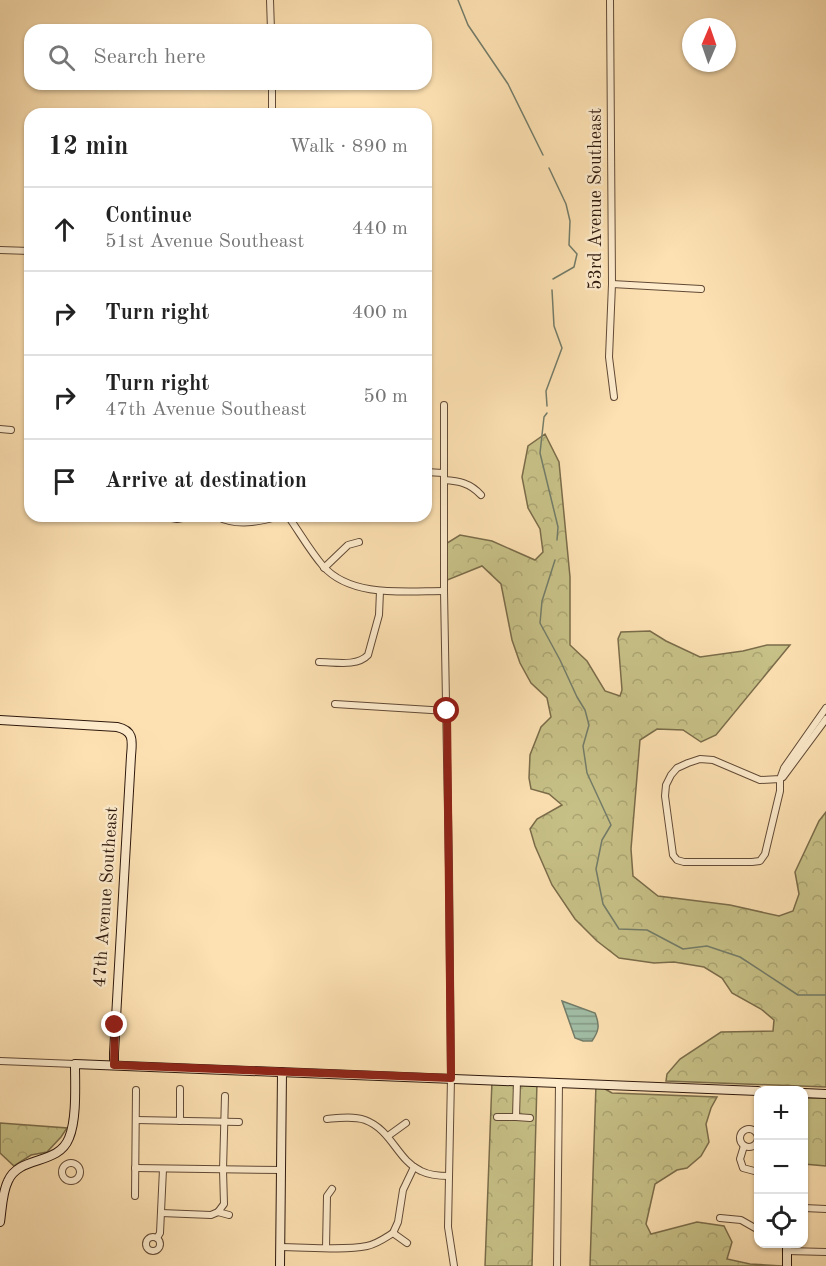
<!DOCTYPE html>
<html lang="en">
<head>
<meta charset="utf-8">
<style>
  :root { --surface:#fff; --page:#f2f2f2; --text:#222; --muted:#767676; --line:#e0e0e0 }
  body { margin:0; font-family:"Old Standard TT",serif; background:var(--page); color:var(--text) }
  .controls { position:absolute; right:18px; bottom:18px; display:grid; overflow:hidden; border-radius:12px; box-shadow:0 2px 4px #0004 }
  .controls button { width:54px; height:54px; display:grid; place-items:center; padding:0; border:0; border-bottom:2px solid var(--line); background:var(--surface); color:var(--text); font:30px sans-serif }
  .compass { position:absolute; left:682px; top:18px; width:54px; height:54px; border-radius:50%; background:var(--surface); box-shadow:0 2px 4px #0004; rotate:2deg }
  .stop { position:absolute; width:18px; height:18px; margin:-14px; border:4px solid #8f2418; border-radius:50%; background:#fff }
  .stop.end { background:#8f2418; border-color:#fff; box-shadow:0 2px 6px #0008 }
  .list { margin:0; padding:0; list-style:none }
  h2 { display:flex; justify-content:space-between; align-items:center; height:78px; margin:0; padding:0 24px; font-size:26px }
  h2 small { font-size:20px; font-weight:400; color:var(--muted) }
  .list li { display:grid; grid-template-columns:39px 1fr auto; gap:18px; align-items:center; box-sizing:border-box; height:84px; padding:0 24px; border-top:2px solid var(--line) }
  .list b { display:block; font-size:22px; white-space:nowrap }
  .list p { margin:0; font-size:20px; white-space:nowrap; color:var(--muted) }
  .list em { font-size:20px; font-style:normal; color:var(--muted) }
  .icon { flex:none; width:33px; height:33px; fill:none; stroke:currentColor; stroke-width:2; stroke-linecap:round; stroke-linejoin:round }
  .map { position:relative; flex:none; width:826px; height:1266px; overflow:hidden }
  .search { position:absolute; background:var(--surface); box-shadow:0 2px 4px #0004; left:24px; top:24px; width:408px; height:66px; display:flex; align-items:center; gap:15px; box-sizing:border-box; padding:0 21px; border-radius:18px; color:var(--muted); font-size:22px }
  .panel { position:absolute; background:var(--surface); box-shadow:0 2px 4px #0004; left:24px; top:108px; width:408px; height:414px; border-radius:18px }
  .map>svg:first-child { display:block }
</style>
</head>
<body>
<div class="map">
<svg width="826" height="1266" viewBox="0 0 826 1266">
  <defs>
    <pattern id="forest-crowns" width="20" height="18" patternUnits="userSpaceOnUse" patternTransform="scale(1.5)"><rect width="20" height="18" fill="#c7c187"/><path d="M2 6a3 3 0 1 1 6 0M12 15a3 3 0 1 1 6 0" fill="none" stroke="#aba573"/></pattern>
    <pattern id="water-rules" width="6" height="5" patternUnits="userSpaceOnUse" patternTransform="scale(1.5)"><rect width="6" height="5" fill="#a1bea6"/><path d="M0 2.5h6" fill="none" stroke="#849986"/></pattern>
  </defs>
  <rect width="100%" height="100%" fill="#fde1b2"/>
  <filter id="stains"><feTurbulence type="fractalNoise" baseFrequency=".00333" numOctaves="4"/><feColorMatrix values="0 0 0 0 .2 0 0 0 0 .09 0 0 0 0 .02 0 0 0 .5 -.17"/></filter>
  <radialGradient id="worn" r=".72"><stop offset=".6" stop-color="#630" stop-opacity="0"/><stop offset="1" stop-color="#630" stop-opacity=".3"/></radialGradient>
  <!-- forest -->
  <g fill="url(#forest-crowns)" stroke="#7a6c4a" stroke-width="1.5">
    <polygon points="545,434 559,462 570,577 570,645 587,661 605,691 620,696 622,690 618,639 621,632 650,631 666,641 700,657 743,651 767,645 790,645 716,735 701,742 683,730 657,729 640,740 631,849 633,876 658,896 730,905 779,916 793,911 799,894 795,872 819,821 826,812 826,1087 666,1081 667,1074 680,1059 721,1032 773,1031 774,1020 761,1009 732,993 722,978 704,967 674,962 654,963 619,958 597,941 575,919 552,885 535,846 530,829 537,819 562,805 549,794 531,789 529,778 530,755 541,727 551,717 547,698 531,683 520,663 512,640 501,584 482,566 445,581 444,545 460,535 492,541 535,560 543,552 540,529 528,508 522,477 528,446"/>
    <polygon points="492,1080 537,1082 532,1266 485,1266"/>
    <polygon points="596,1084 612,1093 717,1097 711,1108 706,1124 709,1142 701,1156 687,1168 677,1170 655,1184 646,1224 651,1234 697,1222 724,1226 732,1242 727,1259 750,1264 782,1266 590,1266"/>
    <polygon points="804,1098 826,1098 826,1166 804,1164"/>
    <polygon points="0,1123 67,1128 61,1137 47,1152 31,1155 14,1166 0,1153"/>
  </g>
  <!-- water -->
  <path fill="url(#water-rules)" stroke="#737c69" stroke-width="1.5" d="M562,1001L595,1013C600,1025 599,1031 592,1041H583L575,1038Z"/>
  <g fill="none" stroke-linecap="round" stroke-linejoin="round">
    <!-- stream -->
    <g stroke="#737c69" stroke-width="1.5">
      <polyline points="458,0 468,25 508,84 543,155"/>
      <polyline points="549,168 566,204 570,221 569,245 577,254 574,267 553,279"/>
      <polyline points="547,406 546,391 562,348 554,326 552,290"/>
      <polyline points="547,413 544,417 540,453 558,527 557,540"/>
      <polyline points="555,560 542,601 540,623 560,660 577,697 585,710 589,725 583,746 587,773 611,825 602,840 596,869 603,904 619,929 647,930 683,949 707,946 740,957 798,995 826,995"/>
    </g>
    <!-- street casing -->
    <g stroke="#614a36" stroke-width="8">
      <g id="street">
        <polyline points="270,0 271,30"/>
        <polyline points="610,0 612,284 609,357 614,397"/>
        <polyline points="272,84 272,114"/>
        <polyline points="0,250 30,251"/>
        <polyline points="612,284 701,289"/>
        <polyline points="444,405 444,591 449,868 451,1078 448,1227 454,1266"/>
        <polyline points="0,429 11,430"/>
        <polyline points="426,472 443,473"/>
        <path d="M444,480C459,481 470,483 481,495"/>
        <polyline points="161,516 177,519 193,516"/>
        <path d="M216,516C237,527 259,522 280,516"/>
        <path d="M288,516C300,533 310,551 323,566C351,598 406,591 444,591"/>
        <polyline points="324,568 348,545 359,542"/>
        <path d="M319,662C334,662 357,667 368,655L379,615L380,591"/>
        <polyline points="335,704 447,711"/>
        <polyline points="783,777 826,719"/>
        <polyline points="780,779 760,780 713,760 700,759 688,763 677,768 671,775 666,785 665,796 673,855 677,860 684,862 752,862 760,861 765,854 780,791 780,779 784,768 826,708"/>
        <polyline points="0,1061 75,1064"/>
        <polyline points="497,1117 516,1117 517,1081"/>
        <polyline points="516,1117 530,1118"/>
        <path d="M327,1119C339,1118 353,1116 365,1120C392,1130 397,1160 421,1171C429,1175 439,1176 449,1176"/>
        <polyline points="136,1120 239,1122"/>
        <polyline points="180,1121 180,1089"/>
        <circle cx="749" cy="1138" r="9"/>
        <polyline points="388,1136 406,1123"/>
        <polyline points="744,1146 740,1159 743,1168 758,1172"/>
        <circle cx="71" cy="1172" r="9"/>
        <polyline points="135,1168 281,1170"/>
        <polyline points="135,1196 136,1090"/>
        <polyline points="804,1208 826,1209"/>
        <polyline points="218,1212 224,1204 223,1170 225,1096"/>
        <polyline points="161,1213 211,1215 218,1212 229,1215"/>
        <polyline points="720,1218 741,1220 755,1228 758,1228"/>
        <polyline points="393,1233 398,1222 403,1190 414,1167"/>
        <polyline points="393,1233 407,1243"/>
        <circle cx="153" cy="1244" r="7"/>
        <polyline points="157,1238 160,1233 163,1169"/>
        <path d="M280,1247C306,1247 343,1251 367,1246C377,1244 385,1238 393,1233"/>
        <polyline points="326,1248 327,1196 332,1189"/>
        <polyline points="787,1251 826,1252"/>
        <polyline points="557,1266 559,1083"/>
      </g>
    </g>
    <!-- secondary casing -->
    <g stroke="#2d180d" stroke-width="10">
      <g id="secondary">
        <path d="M0,720L117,727C135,731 132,742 131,756L114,1053V1065"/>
        <polyline points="804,1093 826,1094"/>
        <path d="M0,1222C2,1209 2,1193 8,1181C19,1155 58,1166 69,1138C77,1119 75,1085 75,1064L758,1091"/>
        <polyline points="280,1266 282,1072"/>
        <polyline points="787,1266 787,1244"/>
      </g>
    </g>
    <!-- street -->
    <use href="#street" stroke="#feeccd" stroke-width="6"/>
    <!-- secondary -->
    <use href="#secondary" stroke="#feeccd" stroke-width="8"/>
  </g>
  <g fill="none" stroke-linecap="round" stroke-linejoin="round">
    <!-- route -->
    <polyline stroke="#8f2418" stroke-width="8" points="115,1025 114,1065 451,1078 447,711"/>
  </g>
  <g text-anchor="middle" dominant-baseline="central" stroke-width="5" stroke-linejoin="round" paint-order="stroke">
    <!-- street labels -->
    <g font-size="18" fill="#2d180d" stroke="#feeccd">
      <text transform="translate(596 199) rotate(-90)">53rd Avenue Southeast</text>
      <text transform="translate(106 897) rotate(-86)">47th Avenue Southeast</text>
    </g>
  </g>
  <rect width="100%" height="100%" filter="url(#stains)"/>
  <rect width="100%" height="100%" fill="url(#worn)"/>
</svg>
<div class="controls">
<button>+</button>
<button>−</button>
<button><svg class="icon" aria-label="locate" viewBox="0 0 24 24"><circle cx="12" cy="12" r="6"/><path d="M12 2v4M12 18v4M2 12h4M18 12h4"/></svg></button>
</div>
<svg class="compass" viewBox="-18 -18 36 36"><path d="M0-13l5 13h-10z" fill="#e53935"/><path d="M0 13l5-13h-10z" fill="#767676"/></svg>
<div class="stop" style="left:447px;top:711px"></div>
<div class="stop end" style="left:115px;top:1025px"></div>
<div class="search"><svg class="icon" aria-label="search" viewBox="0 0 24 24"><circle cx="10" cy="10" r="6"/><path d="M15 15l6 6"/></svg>Search here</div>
<section class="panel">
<h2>12 min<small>Walk · 890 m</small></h2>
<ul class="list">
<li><svg class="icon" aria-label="ahead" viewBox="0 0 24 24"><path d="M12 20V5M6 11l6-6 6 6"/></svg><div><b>Continue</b><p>51st Avenue Southeast</p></div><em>440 m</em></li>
<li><svg class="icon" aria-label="right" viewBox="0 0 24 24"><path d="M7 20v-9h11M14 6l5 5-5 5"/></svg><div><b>Turn right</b></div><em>400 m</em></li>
<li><svg class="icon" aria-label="right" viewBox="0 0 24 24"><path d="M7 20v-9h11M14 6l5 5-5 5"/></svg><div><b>Turn right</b><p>47th Avenue Southeast</p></div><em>50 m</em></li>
<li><svg class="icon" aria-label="arrive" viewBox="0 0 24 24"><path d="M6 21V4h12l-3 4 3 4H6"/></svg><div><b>Arrive at destination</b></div></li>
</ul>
</section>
</div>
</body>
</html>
